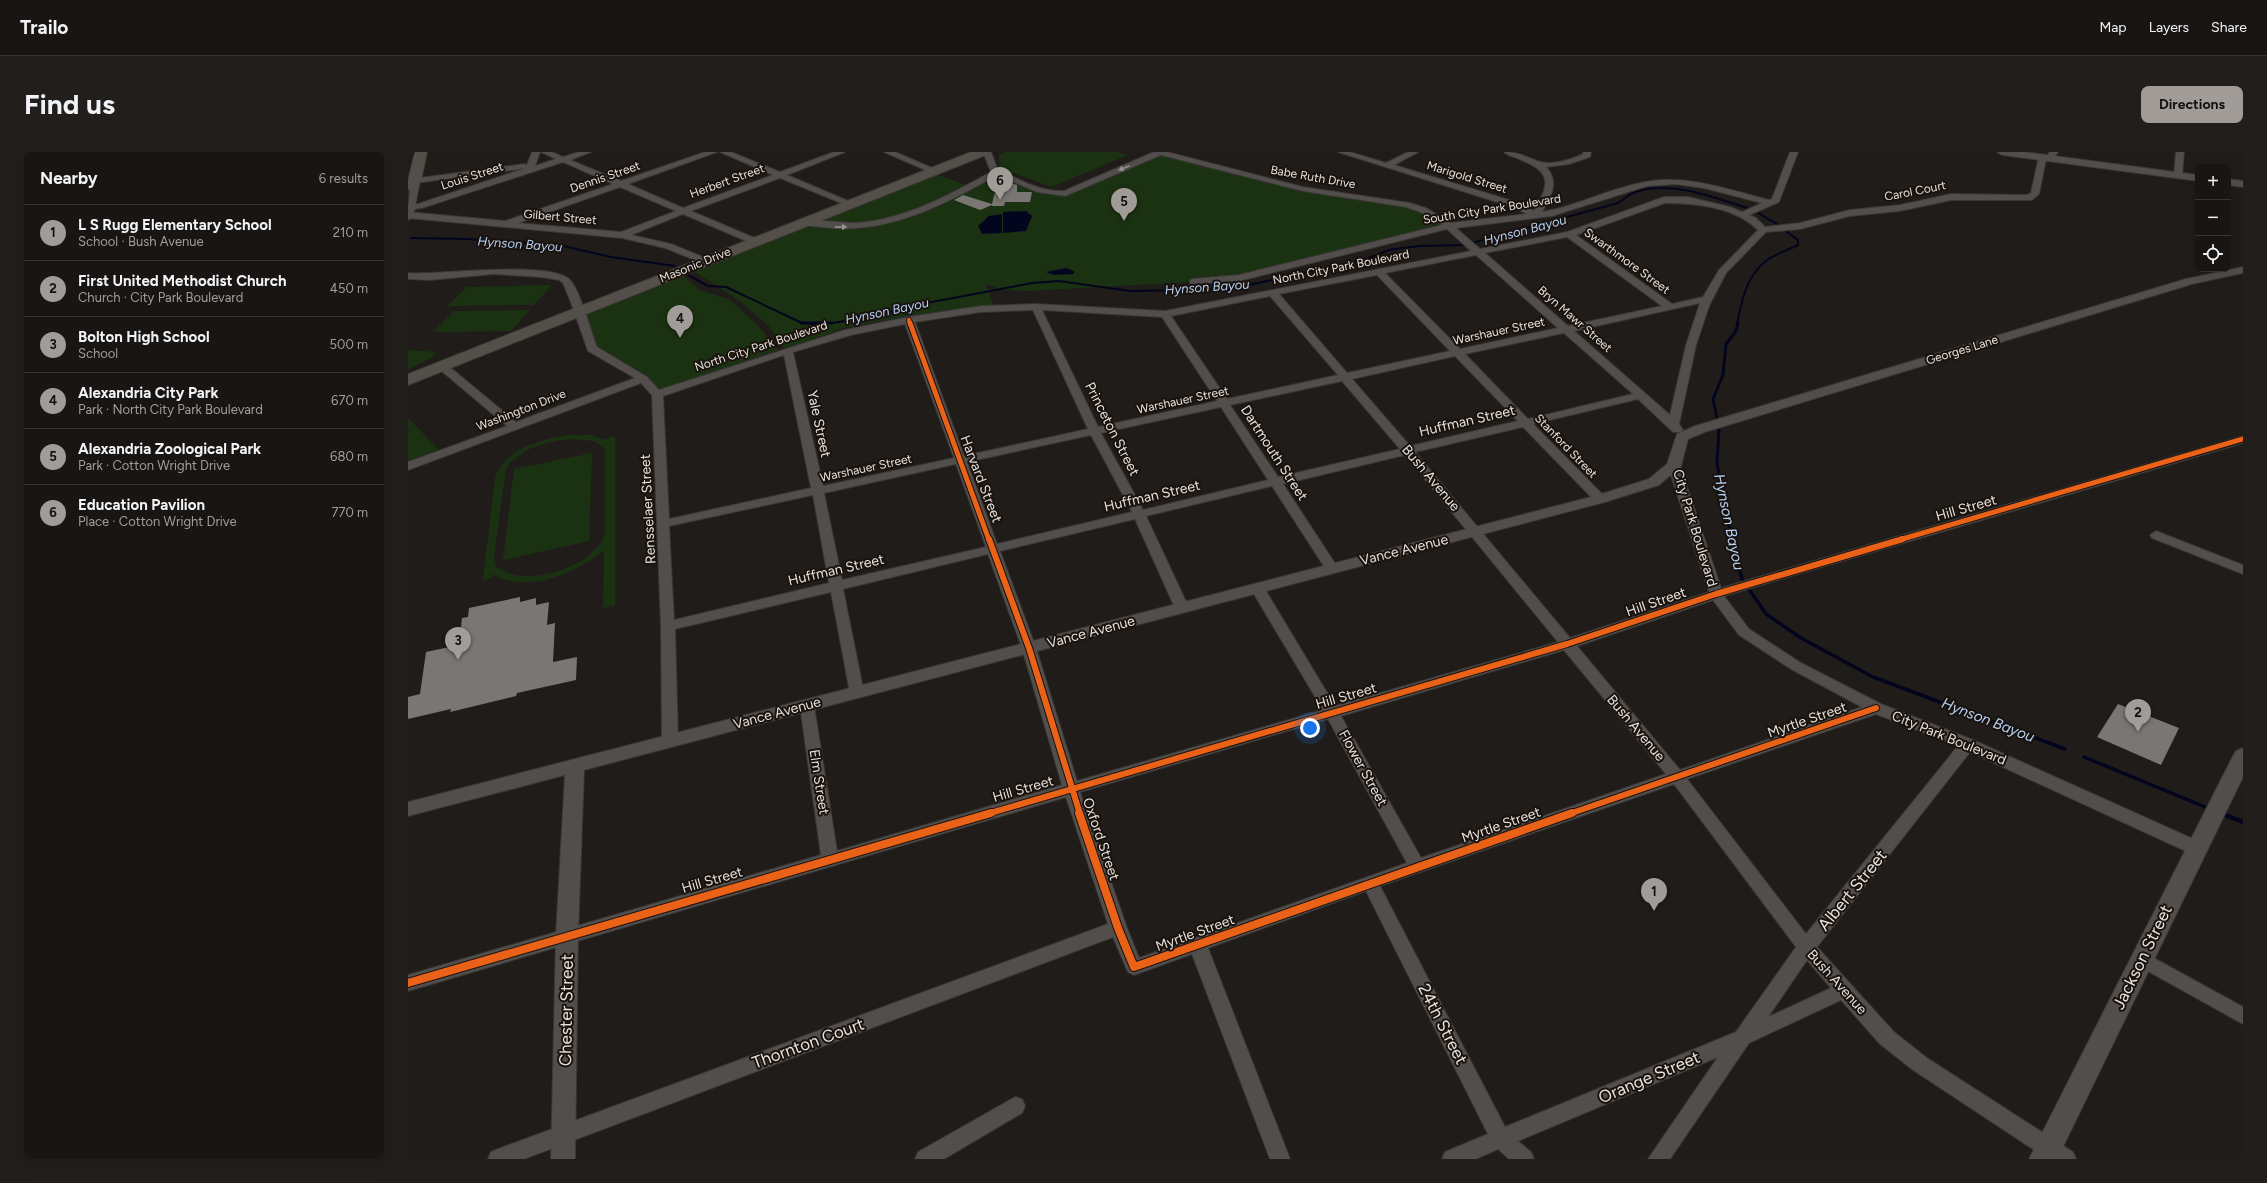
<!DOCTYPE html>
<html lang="en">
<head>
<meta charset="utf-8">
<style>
  :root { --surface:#181513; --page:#211e1c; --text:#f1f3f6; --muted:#9f9fa0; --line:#363433; --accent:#a19c98 }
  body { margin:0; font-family:Figtree,sans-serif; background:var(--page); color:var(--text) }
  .controls { position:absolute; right:12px; top:12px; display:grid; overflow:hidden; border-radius:8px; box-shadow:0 4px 16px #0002 }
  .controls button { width:36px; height:36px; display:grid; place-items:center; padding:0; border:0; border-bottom:1px solid var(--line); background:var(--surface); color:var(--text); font:20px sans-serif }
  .you { position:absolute; left:902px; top:576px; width:14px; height:14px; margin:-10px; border:3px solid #fff; border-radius:50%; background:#1a73e8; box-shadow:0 0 0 6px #1a73e833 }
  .badge { display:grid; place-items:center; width:26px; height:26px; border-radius:50%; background:var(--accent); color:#111; font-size:13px; font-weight:700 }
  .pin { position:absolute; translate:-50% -33px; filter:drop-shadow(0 1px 2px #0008) }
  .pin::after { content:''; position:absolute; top:21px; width:14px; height:12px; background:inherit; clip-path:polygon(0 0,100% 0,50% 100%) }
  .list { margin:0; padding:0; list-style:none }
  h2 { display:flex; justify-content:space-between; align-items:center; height:52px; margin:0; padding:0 16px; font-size:17px }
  h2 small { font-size:13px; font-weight:400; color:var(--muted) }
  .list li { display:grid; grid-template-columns:26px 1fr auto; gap:12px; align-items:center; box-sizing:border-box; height:56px; padding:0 16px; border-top:1px solid var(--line) }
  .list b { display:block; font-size:15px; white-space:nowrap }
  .list p { margin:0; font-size:13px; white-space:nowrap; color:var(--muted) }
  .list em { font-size:13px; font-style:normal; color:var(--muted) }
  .icon { flex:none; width:22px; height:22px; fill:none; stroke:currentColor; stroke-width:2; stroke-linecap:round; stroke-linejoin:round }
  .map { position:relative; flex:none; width:1835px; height:1007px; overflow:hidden; border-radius:8px }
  header { display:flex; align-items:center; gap:24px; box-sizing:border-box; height:56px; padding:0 20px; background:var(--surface); border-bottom:1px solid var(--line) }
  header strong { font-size:19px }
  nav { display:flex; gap:22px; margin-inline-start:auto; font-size:14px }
  .intro { display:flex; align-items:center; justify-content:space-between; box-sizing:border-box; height:96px; padding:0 24px }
  h1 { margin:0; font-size:28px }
  .button { padding:10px 18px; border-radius:8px; background:var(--accent); color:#111; font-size:14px; font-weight:700 }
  main { display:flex; gap:24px; padding:0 24px }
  aside { flex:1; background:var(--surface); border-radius:8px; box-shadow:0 4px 16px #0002 }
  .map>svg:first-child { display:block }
</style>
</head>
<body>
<header>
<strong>Trailo</strong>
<nav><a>Map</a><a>Layers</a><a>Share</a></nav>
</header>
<div class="intro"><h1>Find us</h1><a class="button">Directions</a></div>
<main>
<aside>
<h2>Nearby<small>6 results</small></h2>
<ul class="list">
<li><span class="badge">1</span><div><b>L S Rugg Elementary School</b><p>School · Bush Avenue</p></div><em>210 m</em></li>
<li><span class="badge">2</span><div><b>First United Methodist Church</b><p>Church · City Park Boulevard</p></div><em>450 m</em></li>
<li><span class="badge">3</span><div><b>Bolton High School</b><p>School</p></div><em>500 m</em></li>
<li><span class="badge">4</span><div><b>Alexandria City Park</b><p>Park · North City Park Boulevard</p></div><em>670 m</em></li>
<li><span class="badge">5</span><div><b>Alexandria Zoological Park</b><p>Park · Cotton Wright Drive</p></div><em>680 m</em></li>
<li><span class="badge">6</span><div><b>Education Pavilion</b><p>Place · Cotton Wright Drive</p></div><em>770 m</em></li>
</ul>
</aside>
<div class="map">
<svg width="1835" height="1007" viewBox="0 0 1835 1007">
  <rect width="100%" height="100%" fill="#201c19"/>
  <!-- green -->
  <g fill="#1b3212" fill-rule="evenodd">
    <polygon points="598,0 711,0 720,3 644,35 591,16 591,3"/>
    <polygon points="752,1 894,37 972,48 1015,58 1039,75 866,117 801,129 619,139 596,138 577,132 580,137 585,153 485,167 432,177 378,199 361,174 326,145 284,118 521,20 564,35 591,24 638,40 653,42"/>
    <polygon points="271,120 292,138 320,147 330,155 352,176 370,198 252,239 188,196 171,159"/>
    <polygon points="144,133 126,153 39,154 59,135"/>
    <polygon points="122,158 103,179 25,180 46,159"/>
    <polygon points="0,198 28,200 24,205 0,218"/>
    <polygon points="0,266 30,297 0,312"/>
    <path d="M162,283H183L199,288V286L207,284V453L195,456L196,398C169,421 118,443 84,422L83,426L75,428L87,326C97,296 134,287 162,283ZM163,287L186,289L197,297V383C184,416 115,438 88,414L86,404L98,316C112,296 140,289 163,287Z"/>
    <polygon points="184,301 181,389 95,408 106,317"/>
  </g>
  <!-- water -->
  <g fill="#03051e">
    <polygon points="618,59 624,64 618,79 595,81 595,60"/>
    <polygon points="594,62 594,81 574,82 570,74 581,64"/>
    <polygon points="658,116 666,119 666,122 646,123 638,120"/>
  </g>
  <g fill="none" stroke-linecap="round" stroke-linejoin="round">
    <!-- stream-far3 -->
    <g stroke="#03051e" stroke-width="2">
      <polyline points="1350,61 1372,74"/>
      <polyline points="3,86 59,87 151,93 203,105 267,114"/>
      <polyline points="280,123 300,134 318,135 394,171 407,172"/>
      <path d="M417,172L451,167L513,152L624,131L651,129L722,139L794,138L832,135L958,107L981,98L1011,94L1054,93L1068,90L1210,51C1215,48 1220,43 1225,41C1262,27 1307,46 1342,57"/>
      <path d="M1329,172C1334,148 1338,124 1359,108C1368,102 1380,98 1390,93V88L1378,79"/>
    </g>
    <!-- stream-far2 -->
    <g stroke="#03051e" stroke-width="3">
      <polyline points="393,171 424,171"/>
      <polyline points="1324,388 1309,312 1311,276 1305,247 1315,223 1318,192 1328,179 1330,171"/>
    </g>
    <!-- stream-far1 -->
    <g stroke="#03051e" stroke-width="3.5">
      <polyline points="1324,387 1334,427 1358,462 1393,486 1465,525 1657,597"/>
      <polyline points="1676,605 1802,657"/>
    </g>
    <!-- stream -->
    <polyline stroke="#03051e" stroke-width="4.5" points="1814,662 1835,670"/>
  </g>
  <!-- building -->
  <g fill="#7a7674">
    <polygon points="589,31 603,31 609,33 609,40 624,40 622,50 597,50 596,54 584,54 584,53 572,58 546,48 555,43 584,52"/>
    <polygon points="112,445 112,450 128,446 128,453 141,450 139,473 147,471 145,510 169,505 168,528 109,541 108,544 42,560 43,557 0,567 0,545 12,542 18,500 51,493 54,466 60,465 61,456"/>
    <polygon points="1710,552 1771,576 1753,613 1689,585"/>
  </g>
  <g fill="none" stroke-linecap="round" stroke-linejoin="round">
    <!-- minor casing -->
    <g stroke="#393634" stroke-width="2">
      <g id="minor">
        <path d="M124,0H132L127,14L148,7L133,0H144L155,5L171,0H183L162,8L213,29L297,0H309L220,32L275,56L365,23L312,0H323L372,20L426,0H437L379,23L445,51L438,53L372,26L283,59L349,87V91H343L275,62L223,83L263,92L300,107V111L297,112L257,96L214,86L0,66V60L97,69L205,32L155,10L14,56L0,58V52H10L118,16L7,31L3,29L4,27L116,12L119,13ZM212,35L268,59L213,80L110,71Z"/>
        <polygon points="476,0 487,0 529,18 522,20"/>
        <path d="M575,0H583L589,16L592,18C611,28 633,40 656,39L746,0H759L895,35L1002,51L1018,56L1043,71L1119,62L1105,55L930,0H942L978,11L1000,0H1010L986,13L1111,51L1126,59C1141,34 1145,20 1113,8C1108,5 1100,4 1096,0C1109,0 1117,4 1129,9C1142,14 1163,8 1175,2V0H1183L1182,5L1161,12L1138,15C1152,30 1143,44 1134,60C1170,54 1202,36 1237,30C1279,22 1321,38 1361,48L1364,47L1382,0H1390L1371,50L1341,63L1348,66L1357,75L1392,71L1442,58L1492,53L1543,42L1619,43L1623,41L1631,4L1638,5L1642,0H1650L1644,8L1638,7L1631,42L1624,48H1543L1492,59L1442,64L1392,77L1358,80L1318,121L1301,154L1288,193L1271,272L1275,278L1273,280H1265L1230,247L1125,272L1196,344L1198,347L1196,350H1188L1115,275L1007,300L1162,486L1301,440L1260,314L1262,312L1266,310L1272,314L1313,436L1835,284V291L1316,444L1341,477L1393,511L1473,552L1565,588L1794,691L1796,696L1794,701L1788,703L1782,701L1562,600L1409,795L1486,880L1519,906L1665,1000L1668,1007H1640L1505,918L1472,892L1433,848L1341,891L1262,1007H1240L1310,905L1110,989L1123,1000L1126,1007H1101L1090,997L1068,1007H1034L1037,1000L1080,982L958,739L800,796L882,1007H862L784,802L726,823L720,820L705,785L116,1007H80L83,1000L90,997L700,772L658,645L0,839V823L413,703L392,554L394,550H404L406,554L429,699L654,633L614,496L580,402L435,437L456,541L454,545H444L442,541L423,440L267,477L270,589L267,593L262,595L257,593L254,589L253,474L244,243L233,231L0,318V310L99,274L30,216V212H38L108,270L227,226L180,199L162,148L155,131L151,128L133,125L86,122L22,128L0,127V121C31,123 143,108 162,128C172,138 183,180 189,195L239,225L251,238L437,178L501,165L573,154L628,152L757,159L1063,99L1039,77L831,129L782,132V128L785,127L831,123L1034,73L1012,60L998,55L895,39L753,3L657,44L629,40L589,23C536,53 477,84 414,75C407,74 395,75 391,70C395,66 437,71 447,71C496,68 541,43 583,20ZM1268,32L1296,36L1354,51L1334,60L1322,55L1280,45H1256L1159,80L1072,97L1048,76L1144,64L1239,34ZM1257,51C1288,51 1327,55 1350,78L1311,118L1295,145L1264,152L1168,83ZM1159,85L1254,154L1160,174L1077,101ZM1068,103L1150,176L1052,197L977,121ZM969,123L1042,199L939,221L871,142ZM862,144L930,223L819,247L763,164ZM1292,151L1278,193L1262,263L1166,179ZM625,158L680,277L556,304L507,170L573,160ZM634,158L754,165L809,249L690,275ZM497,172L546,306L415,334L385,200L443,183ZM1156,181L1225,242L1120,267L1057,202ZM376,203L403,336L261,367L255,244ZM1047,204L1110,269L1002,294L944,227ZM934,229L992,297L870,325L822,253ZM813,255L860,328L735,358L693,281ZM683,283L724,360L589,392L559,310ZM997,303L1150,490L927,554L855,434H845L843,437L915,558L669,629L628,496L592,399L727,367L767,456L774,460L781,456L738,364L864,334L919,419L924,420L930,416L875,332ZM548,312L578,395L434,428L416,341ZM405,343L421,431L266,468L261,374ZM1305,448L1331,483L1383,517L1454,555L1272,618L1169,494ZM1156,498L1258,622L1013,706L933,564ZM1468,562L1550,594L1398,782L1279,627ZM920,567L999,711L731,806L719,776L672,640ZM1266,632L1388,795L1328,880L1097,975L972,734ZM1399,808L1423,836L1360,865Z"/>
        <polygon points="1768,0 1776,0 1774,24 1770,26 1766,24"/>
        <polygon points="1748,379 1835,413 1835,422 1744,386 1742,383"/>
        <polygon points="1733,799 1835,855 1835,872 1727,812 1724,807 1727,802"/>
        <polygon points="607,945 614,947 617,954 614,961 536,1007 507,1007 510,1000"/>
      </g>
    </g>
    <!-- tertiary casing -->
    <g stroke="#393634" stroke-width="2">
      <g id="tertiary">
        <polygon points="1589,0 1616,0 1790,23 1790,29 1594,3"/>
        <polygon points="7,26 12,29 5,65 0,68 2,29"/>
        <polygon points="1820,27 1835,29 1835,35 1820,33"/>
        <polygon points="1835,115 1835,121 1784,132 1297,280 1280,287 1273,314 1251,333 1197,350 176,618 170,783 167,1007 143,1007 148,783 157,623 0,664 0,650 1187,344 1241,327 1259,312 1269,282 1287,274 1778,127"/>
      </g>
    </g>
    <!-- secondary casing -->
    <g stroke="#393634" stroke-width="2">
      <polygon id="secondary" points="1835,596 1835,625 1649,1007 1621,1007 1825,604 1828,599"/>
    </g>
    <!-- primary casing -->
    <g stroke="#393634" stroke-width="2">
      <g id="primary">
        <polygon points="7,0 19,0 13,29 0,38 0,28"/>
        <polygon points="563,0 580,0 578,3 0,233 0,222"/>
      </g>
    </g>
    <!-- minor -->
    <use href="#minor" fill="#524e4c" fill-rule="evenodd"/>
    <!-- tertiary -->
    <use href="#tertiary" fill="#524e4c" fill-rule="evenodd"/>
    <!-- secondary -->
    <use href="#secondary" fill="#524e4c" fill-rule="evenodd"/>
    <!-- primary -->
    <use href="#primary" fill="#544f49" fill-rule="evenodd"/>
    <!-- cycleway-far3 casing -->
    <g stroke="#19120d" stroke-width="5.5">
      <polyline id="cycleway-far3" points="501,168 502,172"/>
    </g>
    <!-- cycleway-far2 casing -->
    <g stroke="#19120d" stroke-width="7">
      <g id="cycleway-far2">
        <polyline points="502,171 581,388"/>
        <polyline points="1491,388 1835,287"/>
      </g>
    </g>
    <!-- cycleway-far1 casing -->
    <g stroke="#19120d" stroke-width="8">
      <g id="cycleway-far1">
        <polyline points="581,387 621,496 672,662"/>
        <polyline points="579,662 1159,492 1308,442 1495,387"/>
        <polyline points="1161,662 1468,556"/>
      </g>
    </g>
    <!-- cycleway casing -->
    <g stroke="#19120d" stroke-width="10">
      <g id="cycleway">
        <polyline points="671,661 710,776 726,815 1164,661"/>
        <polyline points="0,831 583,661"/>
      </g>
    </g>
    <!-- cycleway-far3 -->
    <use href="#cycleway-far3" stroke="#ea6118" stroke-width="4"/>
    <!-- cycleway-far2 -->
    <use href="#cycleway-far2" stroke="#ea6118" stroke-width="5"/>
    <!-- cycleway-far1 -->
    <use href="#cycleway-far1" stroke="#ea6118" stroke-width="6"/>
    <!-- cycleway -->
    <use href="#cycleway" stroke="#ea6118" stroke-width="8"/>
  </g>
  <!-- one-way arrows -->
  <defs><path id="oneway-solid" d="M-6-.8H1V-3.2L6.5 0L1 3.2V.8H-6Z"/></defs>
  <g fill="#95908d">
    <use href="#oneway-solid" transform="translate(716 16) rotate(157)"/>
    <use href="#oneway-solid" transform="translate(433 75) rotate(-1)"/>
  </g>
  <g text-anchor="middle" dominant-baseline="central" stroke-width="4" stroke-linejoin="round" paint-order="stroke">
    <!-- far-street labels -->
    <g font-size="12" fill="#e7e1dd" stroke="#19120d">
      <text transform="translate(64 24) rotate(-18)">Louis Street</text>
      <text transform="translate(197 25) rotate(-19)">Dennis Street</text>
      <text transform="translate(905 25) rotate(10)">Babe Ruth Drive</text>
      <text transform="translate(1059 25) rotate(17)">Marigold Street</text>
      <text transform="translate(319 29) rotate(-20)">Herbert Street</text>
      <text transform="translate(1507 39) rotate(-11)">Carol Court</text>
      <text transform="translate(1084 57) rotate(-9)">South City Park Boulevard</text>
      <text transform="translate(152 65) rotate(5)">Gilbert Street</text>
      <text transform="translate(1219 109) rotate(36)">Swarthmore Street</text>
      <text transform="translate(287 113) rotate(-22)">Masonic Drive</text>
      <text transform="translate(933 115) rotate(-11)">North City Park Boulevard</text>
      <text transform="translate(1167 167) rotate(41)">Bryn Mawr Street</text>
      <text transform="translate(1091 179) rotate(-12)">Warshauer Street</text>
      <text transform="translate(353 194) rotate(-18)">North City Park Boulevard</text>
      <text transform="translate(1554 198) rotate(-17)">Georges Lane</text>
      <text transform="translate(775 248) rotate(-12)">Warshauer Street</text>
      <text transform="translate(113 258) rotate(-21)">Washington Drive</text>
      <text transform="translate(1158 294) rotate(46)">Stanford Street</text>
      <text transform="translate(458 316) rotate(-12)">Warshauer Street</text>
    </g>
    <!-- far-water labels -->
    <g font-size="13" font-style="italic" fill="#b5d1f5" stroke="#19120d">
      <text transform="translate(1117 78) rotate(-15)">Hynson Bayou</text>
      <text transform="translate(112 92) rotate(4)">Hynson Bayou</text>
      <text transform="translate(799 135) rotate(-4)">Hynson Bayou</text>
      <text transform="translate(479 159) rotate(-12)">Hynson Bayou</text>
    </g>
    <!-- street labels -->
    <g font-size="14" fill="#e7e1dd" stroke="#19120d">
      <text transform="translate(1059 269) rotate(-13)">Huffman Street</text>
      <text transform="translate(411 272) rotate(78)">Yale Street</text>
      <text transform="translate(704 277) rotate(63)">Princeton Street</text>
      <text transform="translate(866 301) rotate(57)">Dartmouth Street</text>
      <text transform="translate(1023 326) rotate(50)">Bush Avenue</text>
      <text transform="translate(573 327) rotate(69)">Harvard Street</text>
      <text transform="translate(744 344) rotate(-13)">Huffman Street</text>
      <text transform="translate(1558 356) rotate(-16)">Hill Street</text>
      <text transform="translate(240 357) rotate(-93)">Rensselaer Street</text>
      <text transform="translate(1287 376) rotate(73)">City Park Boulevard</text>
      <text transform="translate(996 398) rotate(-14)">Vance Avenue</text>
      <text transform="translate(428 418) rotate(-13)">Huffman Street</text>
      <text transform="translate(1248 450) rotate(-19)">Hill Street</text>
      <text transform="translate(683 480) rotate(-15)">Vance Avenue</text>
      <text transform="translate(938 544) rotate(-16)">Hill Street</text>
      <text transform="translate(369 561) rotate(-15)">Vance Avenue</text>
      <text transform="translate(1399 568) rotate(-19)">Myrtle Street</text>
      <text transform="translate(1228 576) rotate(50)">Bush Avenue</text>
      <text transform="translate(1541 586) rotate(22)">City Park Boulevard</text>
      <text transform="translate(955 616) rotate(61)">Flower Street</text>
      <text transform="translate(411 630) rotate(81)">Elm Street</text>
      <text transform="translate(615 637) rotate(-16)">Hill Street</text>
      <text transform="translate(1093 673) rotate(-19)">Myrtle Street</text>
      <text transform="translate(693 687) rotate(71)">Oxford Street</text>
      <text transform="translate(304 728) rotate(-16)">Hill Street</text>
      <text transform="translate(787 781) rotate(-20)">Myrtle Street</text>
      <text transform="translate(1429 830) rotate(48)">Bush Avenue</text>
    </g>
    <!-- water labels -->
    <g font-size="15" font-style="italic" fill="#b5d1f5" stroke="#19120d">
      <text transform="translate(1321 370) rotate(78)">Hynson Bayou</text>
      <text transform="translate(1580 568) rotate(21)">Hynson Bayou</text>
    </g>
    <!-- near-street labels -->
    <g font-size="17" fill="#e7e1dd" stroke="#19120d">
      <text transform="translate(1444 738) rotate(-51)">Albert Street</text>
      <text transform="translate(1734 805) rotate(-64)">Jackson Street</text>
      <text transform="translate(158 858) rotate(-89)">Chester Street</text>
      <text transform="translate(1035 872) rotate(63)">24th Street</text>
      <text transform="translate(400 891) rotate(-20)">Thornton Court</text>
      <text transform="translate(1241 925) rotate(-23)">Orange Street</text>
    </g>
  </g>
</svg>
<div class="controls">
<button>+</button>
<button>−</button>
<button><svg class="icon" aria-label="locate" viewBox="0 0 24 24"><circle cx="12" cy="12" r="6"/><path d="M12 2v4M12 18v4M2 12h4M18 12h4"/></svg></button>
</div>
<div class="you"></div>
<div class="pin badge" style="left:1246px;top:759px">1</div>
<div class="pin badge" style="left:1730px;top:580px">2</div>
<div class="pin badge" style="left:50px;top:508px">3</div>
<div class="pin badge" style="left:272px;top:186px">4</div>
<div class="pin badge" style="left:716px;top:69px">5</div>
<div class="pin badge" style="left:592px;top:48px">6</div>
</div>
</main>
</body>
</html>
